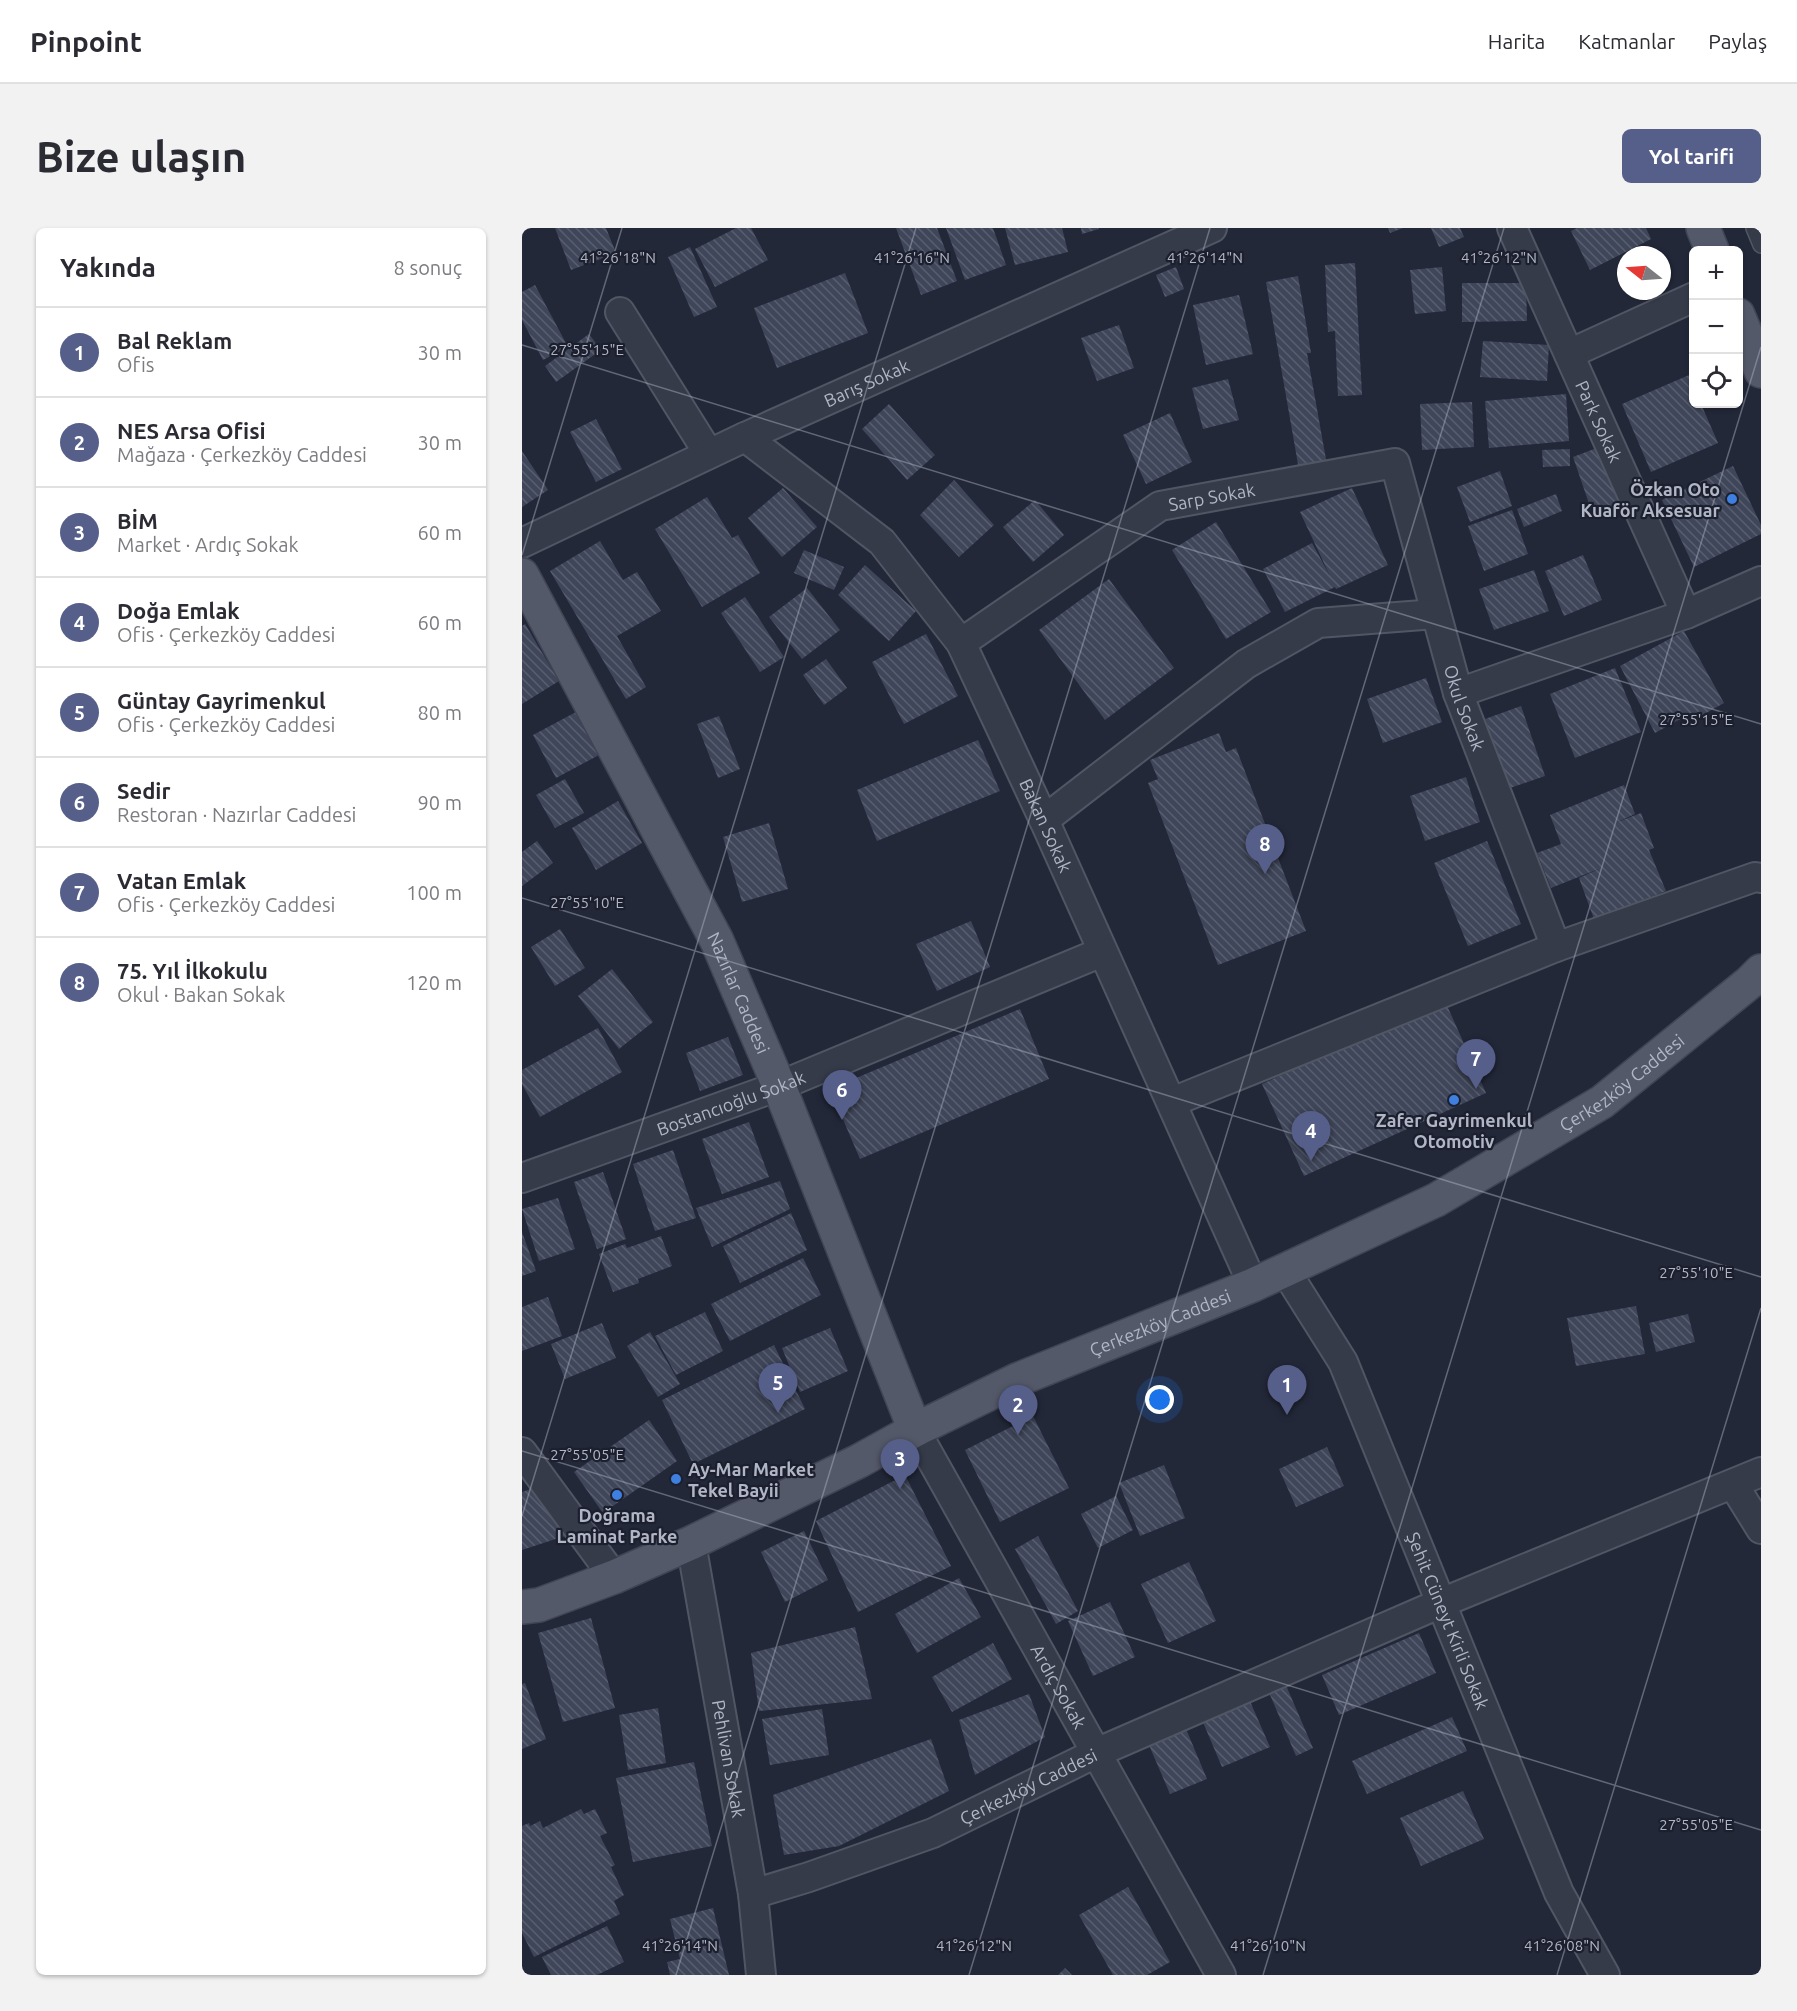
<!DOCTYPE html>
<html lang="tr">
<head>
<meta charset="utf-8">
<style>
  :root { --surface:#fff; --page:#f2f2f3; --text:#2b2b33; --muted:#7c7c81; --line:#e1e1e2; --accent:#555f89 }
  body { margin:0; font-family:Ubuntu,sans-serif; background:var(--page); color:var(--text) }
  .controls { position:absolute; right:18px; top:18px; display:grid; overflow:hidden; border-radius:9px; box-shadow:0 2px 4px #0004 }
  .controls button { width:54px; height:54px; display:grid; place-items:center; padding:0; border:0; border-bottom:2px solid var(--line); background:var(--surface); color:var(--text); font:30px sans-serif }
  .compass { position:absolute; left:1095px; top:18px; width:54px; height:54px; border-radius:50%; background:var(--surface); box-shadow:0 2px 4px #0004; rotate:287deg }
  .you { position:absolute; left:638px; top:1172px; width:21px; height:21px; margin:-15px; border:4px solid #fff; border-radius:50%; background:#1a73e8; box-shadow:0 0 0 9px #1a73e833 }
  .badge { display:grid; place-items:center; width:39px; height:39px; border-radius:50%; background:var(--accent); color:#fff; font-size:20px; font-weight:700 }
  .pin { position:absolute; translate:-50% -50px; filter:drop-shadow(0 2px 3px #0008) }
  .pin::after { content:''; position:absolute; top:32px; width:21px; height:18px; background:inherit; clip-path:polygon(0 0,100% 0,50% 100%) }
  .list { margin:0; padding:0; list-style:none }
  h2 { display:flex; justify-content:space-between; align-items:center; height:78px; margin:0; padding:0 24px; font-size:26px }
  h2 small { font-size:20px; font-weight:400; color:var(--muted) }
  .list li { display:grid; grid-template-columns:39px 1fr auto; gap:18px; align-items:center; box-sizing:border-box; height:90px; padding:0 24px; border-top:2px solid var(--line) }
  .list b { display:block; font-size:22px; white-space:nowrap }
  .list p { margin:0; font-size:20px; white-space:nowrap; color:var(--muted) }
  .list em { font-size:20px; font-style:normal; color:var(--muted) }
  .icon { flex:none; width:33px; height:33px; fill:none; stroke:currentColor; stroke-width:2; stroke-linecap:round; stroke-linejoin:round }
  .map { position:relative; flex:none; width:1239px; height:1747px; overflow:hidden; border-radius:9px }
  header { display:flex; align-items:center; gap:36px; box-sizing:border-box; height:84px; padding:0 30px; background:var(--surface); border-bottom:2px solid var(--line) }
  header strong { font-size:28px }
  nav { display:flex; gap:33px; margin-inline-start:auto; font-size:21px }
  .intro { display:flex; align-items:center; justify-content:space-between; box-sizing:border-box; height:144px; padding:0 36px }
  h1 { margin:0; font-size:42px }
  .button { padding:15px 27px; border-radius:9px; background:var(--accent); color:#fff; font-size:21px; font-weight:700 }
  main { display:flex; gap:36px; padding:0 36px }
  aside { flex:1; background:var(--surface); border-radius:9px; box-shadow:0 2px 4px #0004 }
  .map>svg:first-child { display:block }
</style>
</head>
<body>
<header>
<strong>Pinpoint</strong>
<nav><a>Harita</a><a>Katmanlar</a><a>Paylaş</a></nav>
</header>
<div class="intro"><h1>Bize ulaşın</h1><a class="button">Yol tarifi</a></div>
<main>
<aside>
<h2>Yakında<small>8 sonuç</small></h2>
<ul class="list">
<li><span class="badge">1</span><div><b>Bal Reklam</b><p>Ofis</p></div><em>30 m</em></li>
<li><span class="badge">2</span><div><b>NES Arsa Ofisi</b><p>Mağaza · Çerkezköy Caddesi</p></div><em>30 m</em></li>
<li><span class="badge">3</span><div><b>BİM</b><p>Market · Ardıç Sokak</p></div><em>60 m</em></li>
<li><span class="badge">4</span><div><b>Doğa Emlak</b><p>Ofis · Çerkezköy Caddesi</p></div><em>60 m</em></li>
<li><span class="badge">5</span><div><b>Güntay Gayrimenkul</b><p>Ofis · Çerkezköy Caddesi</p></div><em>80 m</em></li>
<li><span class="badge">6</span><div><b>Sedir</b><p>Restoran · Nazırlar Caddesi</p></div><em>90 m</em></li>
<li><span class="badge">7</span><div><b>Vatan Emlak</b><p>Ofis · Çerkezköy Caddesi</p></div><em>100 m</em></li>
<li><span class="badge">8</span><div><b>75. Yıl İlkokulu</b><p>Okul · Bakan Sokak</p></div><em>120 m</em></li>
</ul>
</aside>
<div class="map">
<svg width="1239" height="1747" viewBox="0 0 1239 1747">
  <defs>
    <pattern id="building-back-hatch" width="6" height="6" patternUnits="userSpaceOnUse" patternTransform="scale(1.5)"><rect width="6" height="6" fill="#3f4659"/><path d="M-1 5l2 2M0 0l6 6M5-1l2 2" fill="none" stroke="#585e6f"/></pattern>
  </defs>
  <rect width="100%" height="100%" fill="#232839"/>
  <!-- building -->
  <g fill="url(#building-back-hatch)">
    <polygon points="33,0 84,0 94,25 49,42"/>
    <polygon points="214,0 229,0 246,32 193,59 173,21"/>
    <polygon points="374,0 415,0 435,53 399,67"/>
    <polygon points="424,0 471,0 484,37 443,52"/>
    <polygon points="483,0 540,0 546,24 493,37"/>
    <polygon points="559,0 576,0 577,1 560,6"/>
    <polygon points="866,0 881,0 868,5"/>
    <polygon points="909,0 938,0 942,9 917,19"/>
    <polygon points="1055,0 1124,0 1129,11 1068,42 1049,3"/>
    <polygon points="168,19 195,79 172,89 146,29"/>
    <polygon points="833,35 840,167 816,168 813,103 806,104 803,37"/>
    <polygon points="654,39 662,61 643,69 634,47"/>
    <polygon points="920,39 924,83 893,86 888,42"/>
    <polygon points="323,45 346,105 255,140 232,80"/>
    <polygon points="776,48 789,125 785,125 805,237 777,242 744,54"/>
    <polygon points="940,55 1004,55 1005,93 940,94"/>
    <polygon points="13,57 46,119 21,132 0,92 0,64"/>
    <polygon points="717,67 731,126 684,137 671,77"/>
    <polygon points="597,97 612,140 575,153 559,110"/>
    <polygon points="67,106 79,122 34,154 23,138"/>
    <polygon points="961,113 1027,117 1025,153 958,149"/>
    <polygon points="1167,147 1172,159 1172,176 1179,176 1196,215 1129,244 1100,176"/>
    <polygon points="706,151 717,192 681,201 670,160"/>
    <polygon points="1044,166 1047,213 967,220 963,173"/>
    <polygon points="950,174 952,219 900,222 898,176"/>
    <polygon points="367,176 413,227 385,252 340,201"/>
    <polygon points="648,185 670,234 624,256 601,207"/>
    <polygon points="74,191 100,241 74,254 48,204"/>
    <polygon points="1080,218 1102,279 1072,290 1051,229"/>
    <polygon points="1048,221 1048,238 1021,239 1020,222"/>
    <polygon points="0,223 26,262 0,279"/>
    <polygon points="1211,238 1239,297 1239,306 1172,339 1140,272"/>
    <polygon points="978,243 990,278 948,294 935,259"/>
    <polygon points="432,252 472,297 437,329 398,287"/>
    <polygon points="261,260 295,299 260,329 226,290"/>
    <polygon points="830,260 866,337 814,361 813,359 763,384 741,341 790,315 808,348 778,284"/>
    <polygon points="1034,266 1040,283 1002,299 995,281"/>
    <polygon points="185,269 210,310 216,307 238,345 180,379 133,301"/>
    <polygon points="513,272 542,307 511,334 481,299"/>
    <polygon points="990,282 1006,326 962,343 946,298"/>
    <polygon points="694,294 749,384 704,411 650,322"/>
    <polygon points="78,313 101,352 115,344 139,383 95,408 124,459 104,471 28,343"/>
    <polygon points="282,322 322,339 312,362 272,345"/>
    <polygon points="1061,327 1080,372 1042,388 1023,343"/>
    <polygon points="343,337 394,383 367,413 316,367"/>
    <polygon points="1012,342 1027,383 972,402 957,361"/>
    <polygon points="587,351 652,440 583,492 517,402"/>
    <polygon points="285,360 318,402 280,431 247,389"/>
    <polygon points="223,369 262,429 238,444 199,385"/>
    <polygon points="3,396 37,453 0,476 0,398"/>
    <polygon points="1162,403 1202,475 1166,495 1160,483 1162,489 1133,505 1098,438"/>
    <polygon points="404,406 436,468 382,496 350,434"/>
    <polygon points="304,431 325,460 302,477 281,447"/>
    <polygon points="1093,440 1119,504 1053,530 1028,466"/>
    <polygon points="904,450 920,494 861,515 845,471"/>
    <polygon points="999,478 1023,548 988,560 963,491"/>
    <polygon points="54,484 77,527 34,550 11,507"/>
    <polygon points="197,488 218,541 196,550 175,496"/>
    <polygon points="697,505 704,524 714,520 784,703 696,737 626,555 636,551 628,532"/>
    <polygon points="456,512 478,563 355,613 335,562"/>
    <polygon points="944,549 958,594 903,613 888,568"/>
    <polygon points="43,551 62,585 33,600 14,567"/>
    <polygon points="1102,557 1113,586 1093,595 1119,585 1132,620 1127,622 1144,663 1072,691 1057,650 1079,640 1029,660 1015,625 1039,616 1028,587"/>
    <polygon points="96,573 120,615 74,642 50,600"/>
    <polygon points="247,595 266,661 220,674 201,609"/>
    <polygon points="15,613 31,635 0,658 0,624"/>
    <polygon points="965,613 999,696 946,718 912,635"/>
    <polygon points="449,693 468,739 415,763 394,716"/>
    <polygon points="38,701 63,740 33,758 9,719"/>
    <polygon points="90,741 131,794 97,821 56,768"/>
    <polygon points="923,773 964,865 782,948 740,856"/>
    <polygon points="498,781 527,851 338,931 308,861"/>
    <polygon points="76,800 100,844 18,889 0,856 0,842"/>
    <polygon points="206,809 221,847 178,863 164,825"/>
    <polygon points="227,894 247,949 200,966 180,911"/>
    <polygon points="151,922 174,990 133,1003 111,936"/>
    <polygon points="81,944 104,1011 75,1021 52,954"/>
    <polygon points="258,953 268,981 190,1019 174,980"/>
    <polygon points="36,970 53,1021 17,1033 0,981"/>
    <polygon points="269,985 285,1022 218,1055 201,1018"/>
    <polygon points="0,1004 14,1043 0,1048"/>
    <polygon points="139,1008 150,1038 116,1051 117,1055 91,1064 77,1026 103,1016 105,1020"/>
    <polygon points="281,1030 299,1067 208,1113 189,1076"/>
    <polygon points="26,1069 40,1108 0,1123 0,1079"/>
    <polygon points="1114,1078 1123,1126 1054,1138 1045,1090"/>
    <polygon points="183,1084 201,1123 154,1147 133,1108"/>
    <polygon points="1166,1086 1173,1114 1134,1124 1127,1095"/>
    <polygon points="80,1095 94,1130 43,1151 29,1116"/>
    <polygon points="308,1100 326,1143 278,1164 260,1120"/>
    <polygon points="128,1104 158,1156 136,1169 105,1118"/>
    <polygon points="252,1117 283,1181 171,1236 140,1172"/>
    <polygon points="511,1188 547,1260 478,1294 443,1222"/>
    <polygon points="127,1192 155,1233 81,1285 52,1244"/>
    <polygon points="805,1219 822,1258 774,1279 757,1241"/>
    <polygon points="642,1237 663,1290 618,1308 597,1255"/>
    <polygon points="383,1247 429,1338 336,1384 294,1293"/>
    <polygon points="17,1258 49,1306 0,1322 0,1264"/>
    <polygon points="594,1268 611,1302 576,1320 559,1286"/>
    <polygon points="282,1303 306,1352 263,1374 239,1324"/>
    <polygon points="516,1308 556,1383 534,1396 493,1321"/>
    <polygon points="667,1334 694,1393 646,1415 619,1356"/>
    <polygon points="437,1350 459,1389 395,1425 373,1386"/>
    <polygon points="588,1374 613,1429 571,1448 546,1393"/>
    <polygon points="69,1390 93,1480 41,1494 16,1405"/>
    <polygon points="333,1399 350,1471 237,1483 229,1425"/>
    <polygon points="897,1405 914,1445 817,1487 800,1447"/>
    <polygon points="471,1415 490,1451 430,1484 410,1449"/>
    <polygon points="760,1448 791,1520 774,1528 743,1455"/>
    <polygon points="3,1455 24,1511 0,1521 0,1456"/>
    <polygon points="507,1466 523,1509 453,1547 437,1492"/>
    <polygon points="727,1471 748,1519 700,1539 680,1492"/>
    <polygon points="136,1480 144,1535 106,1542 97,1487"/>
    <polygon points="300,1481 307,1527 248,1537 240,1491"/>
    <polygon points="930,1489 945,1523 845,1566 830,1533"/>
    <polygon points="664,1501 685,1551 648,1566 627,1517"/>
    <polygon points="409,1511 427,1563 317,1618 262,1627 251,1567"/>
    <polygon points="172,1534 190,1618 111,1634 94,1550"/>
    <polygon points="941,1563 962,1611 899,1638 878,1590"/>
    <polygon points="59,1581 62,1586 73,1581 85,1605 78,1608 93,1637 89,1639 102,1667 92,1673 98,1686 12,1729 0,1705 0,1598 7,1595 8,1598 18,1593 21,1600"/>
    <polygon points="606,1659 648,1734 625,1747 591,1747 557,1687"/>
    <polygon points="191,1680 207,1747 148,1747 145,1734 158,1731 148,1691"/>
    <polygon points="85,1698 102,1734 75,1747 29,1747 20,1729"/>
    <polygon points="543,1740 550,1747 536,1747"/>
  </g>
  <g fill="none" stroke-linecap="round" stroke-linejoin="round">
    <!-- lane casing -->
    <g stroke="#515664" stroke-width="18">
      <polyline id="lane" points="1232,0 1239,17"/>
    </g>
    <!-- street casing -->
    <g stroke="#515664" stroke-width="32">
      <g id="street">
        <path id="s1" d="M990,0L1164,386"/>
        <polyline points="98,84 187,226"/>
        <polyline points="1047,126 1172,69"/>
        <path id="s2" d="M223,209L360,314L439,415L522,592L731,1057"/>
        <path id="s3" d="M0,315L223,209L690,0"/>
        <path id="s4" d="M439,415L638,278L873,235L936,465L1034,719"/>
        <polyline points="936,465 1164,386 1239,353"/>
        <polyline points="522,592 724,436 796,395 914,386"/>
        <polyline points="650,874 1034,719 1233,649 1239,650"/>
        <path id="s5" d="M0,950L257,858L580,724"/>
        <path id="s6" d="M763,1042L821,1134L1037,1665L1083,1747"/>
        <path id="s7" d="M393,1202L699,1747"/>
        <polyline points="0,1224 92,1349"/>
        <polyline points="1211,1256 1239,1301"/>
        <path id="s8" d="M169,1315L231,1666L239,1747"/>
        <path id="s9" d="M231,1666L287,1649L411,1605L574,1525L919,1375L1239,1244"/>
      </g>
    </g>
    <!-- primary casing -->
    <g stroke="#404453" stroke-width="36">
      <g id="primary">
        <polyline points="1181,0 1190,22"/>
        <polyline points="1216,87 1239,143"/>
        <path id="s10" d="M0,347L195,713L257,858L393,1202"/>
        <path id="s11" d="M0,1379L17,1377L92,1349L169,1315L337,1233L393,1202L495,1152L731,1057L914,972L1080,874L1228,754L1239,743"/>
      </g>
    </g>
    <!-- lane -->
    <use href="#lane" stroke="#363b4a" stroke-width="15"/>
    <!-- street -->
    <use href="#street" stroke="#363b4a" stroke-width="28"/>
    <!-- primary -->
    <use href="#primary" stroke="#54596a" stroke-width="33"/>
  </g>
  <!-- ticks -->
  <path fill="none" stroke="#b1b6c6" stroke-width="1.5" stroke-opacity="0.45" d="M0,117L1239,496M0,327L100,0M0,670L1239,1049M0,1223L1239,1602M0,1288L394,0M154,1747L688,0M447,1747L982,0M741,1747L1239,119M1035,1747L1239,1080"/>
  <!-- markers -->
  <g fill="#3f7fe0" stroke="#1c202e" stroke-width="2">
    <circle cx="1210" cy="271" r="6"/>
    <circle cx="932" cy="872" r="6"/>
    <circle cx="154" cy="1251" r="6"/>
    <circle cx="95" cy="1267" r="6"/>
  </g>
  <g text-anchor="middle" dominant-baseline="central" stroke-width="4.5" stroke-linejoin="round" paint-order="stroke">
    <!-- street labels -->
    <g font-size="18" fill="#b1b6c6" stroke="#1c202e">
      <text stroke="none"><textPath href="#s3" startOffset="380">Barış Sokak</textPath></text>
      <text stroke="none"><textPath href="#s1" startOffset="212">Park Sokak</textPath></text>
      <text stroke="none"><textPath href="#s4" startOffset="294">Sarp Sokak</textPath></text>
      <text stroke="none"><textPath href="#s4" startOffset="735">Okul Sokak</textPath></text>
      <text stroke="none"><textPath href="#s2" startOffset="502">Bakan Sokak</textPath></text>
      <text stroke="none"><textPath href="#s10" startOffset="471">Nazırlar Caddesi</textPath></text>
      <text stroke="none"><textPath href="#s11" startOffset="1222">Çerkezköy Caddesi</textPath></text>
      <text stroke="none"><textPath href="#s5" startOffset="222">Bostancıoğlu Sokak</textPath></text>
      <text stroke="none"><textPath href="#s11" startOffset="700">Çerkezköy Caddesi</textPath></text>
      <text stroke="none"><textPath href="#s6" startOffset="388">Şehit Cüneyt Kirli Sokak</textPath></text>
      <text stroke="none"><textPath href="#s7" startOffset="294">Ardıç Sokak</textPath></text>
      <text stroke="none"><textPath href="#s8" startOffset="219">Pehlivan Sokak</textPath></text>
      <text stroke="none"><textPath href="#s9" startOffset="296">Çerkezköy Caddesi</textPath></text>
    </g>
    <!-- poi labels -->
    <g font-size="18" font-weight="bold" fill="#b1b6c6" stroke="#1c202e">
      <text x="1198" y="261" text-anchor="end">Özkan Oto<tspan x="1198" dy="21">Kuaför Aksesuar</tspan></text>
      <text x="932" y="892">Zafer Gayrimenkul<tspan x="932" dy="21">Otomotiv</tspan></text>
      <text x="166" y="1241" text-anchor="start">Ay-Mar Market<tspan x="166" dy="21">Tekel Bayii</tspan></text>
      <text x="95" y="1287">Doğrama<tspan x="95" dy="21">Laminat Parke</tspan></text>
    </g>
  </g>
  <g font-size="15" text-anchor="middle" fill="#b1b6c6" stroke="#1c202e" stroke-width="4.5" stroke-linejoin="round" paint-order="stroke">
    <text x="96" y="35">41°26'18"N</text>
    <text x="390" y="35">41°26'16"N</text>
    <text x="683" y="35">41°26'14"N</text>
    <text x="977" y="35">41°26'12"N</text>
    <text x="65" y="127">27°55'15"E</text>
    <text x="1174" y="497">27°55'15"E</text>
    <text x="65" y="680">27°55'10"E</text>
    <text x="1174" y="1050">27°55'10"E</text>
    <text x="65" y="1232">27°55'05"E</text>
    <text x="1174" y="1602">27°55'05"E</text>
    <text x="158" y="1723">41°26'14"N</text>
    <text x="452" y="1723">41°26'12"N</text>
    <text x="746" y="1723">41°26'10"N</text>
    <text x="1040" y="1723">41°26'08"N</text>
  </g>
</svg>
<div class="controls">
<button>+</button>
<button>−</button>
<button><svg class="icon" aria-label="locate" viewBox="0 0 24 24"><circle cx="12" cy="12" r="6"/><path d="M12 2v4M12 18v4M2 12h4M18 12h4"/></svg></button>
</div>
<svg class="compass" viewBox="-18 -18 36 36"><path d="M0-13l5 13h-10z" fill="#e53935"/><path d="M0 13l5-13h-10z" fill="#7c7c81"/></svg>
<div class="you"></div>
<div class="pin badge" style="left:765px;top:1187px">1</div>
<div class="pin badge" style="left:496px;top:1207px">2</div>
<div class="pin badge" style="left:378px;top:1261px">3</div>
<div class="pin badge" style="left:789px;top:933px">4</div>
<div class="pin badge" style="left:256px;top:1185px">5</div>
<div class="pin badge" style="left:320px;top:892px">6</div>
<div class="pin badge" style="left:954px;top:861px">7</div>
<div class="pin badge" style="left:743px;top:646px">8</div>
</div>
</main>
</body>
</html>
